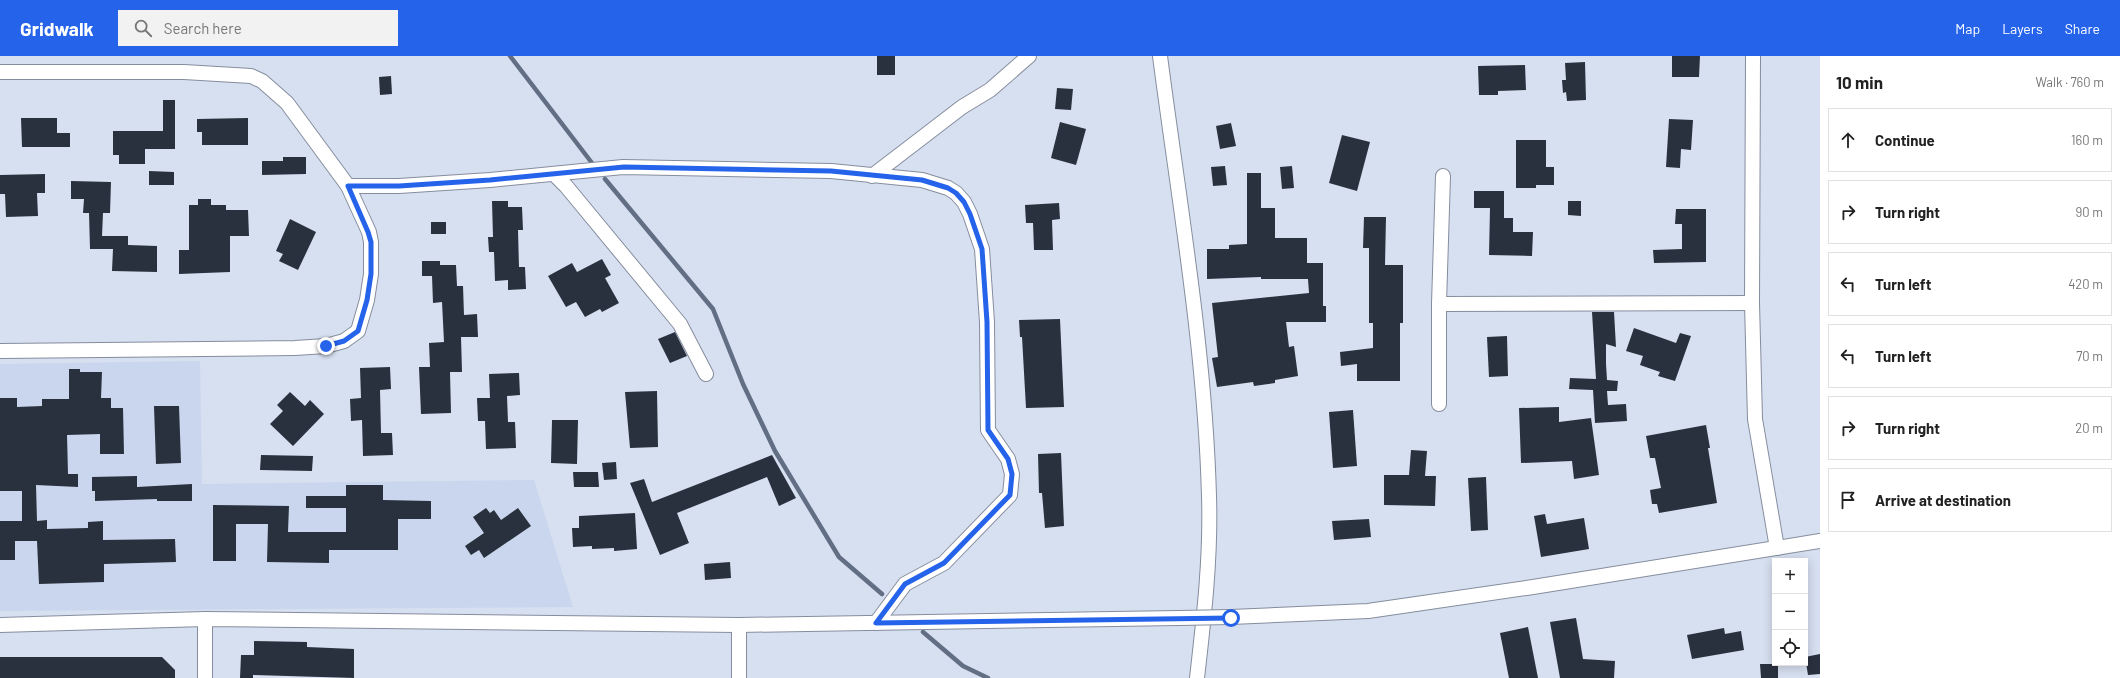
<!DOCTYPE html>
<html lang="en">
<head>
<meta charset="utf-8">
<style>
  :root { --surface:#fff; --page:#f2f2f2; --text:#222; --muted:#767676; --line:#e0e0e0; --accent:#2563eb }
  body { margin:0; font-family:Barlow,sans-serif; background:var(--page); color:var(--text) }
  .controls { position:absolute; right:12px; bottom:12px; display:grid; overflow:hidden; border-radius:0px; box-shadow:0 2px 10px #0003 }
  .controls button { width:36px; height:36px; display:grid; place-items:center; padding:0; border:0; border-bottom:1px solid var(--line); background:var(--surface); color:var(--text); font:20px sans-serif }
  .stop { position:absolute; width:12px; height:12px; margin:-9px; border:3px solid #2563eb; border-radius:50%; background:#fff }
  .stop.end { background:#2563eb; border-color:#fff; box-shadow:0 1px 4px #0008 }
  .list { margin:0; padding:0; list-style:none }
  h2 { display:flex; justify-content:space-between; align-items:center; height:52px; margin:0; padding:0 16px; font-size:17px }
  h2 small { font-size:13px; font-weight:400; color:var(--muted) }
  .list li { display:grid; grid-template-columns:26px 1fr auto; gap:12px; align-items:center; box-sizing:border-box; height:64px; margin:0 8px 8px; padding:0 8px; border:1px solid var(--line); border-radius:0px }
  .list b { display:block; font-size:15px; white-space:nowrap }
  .list em { font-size:13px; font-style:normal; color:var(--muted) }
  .icon { flex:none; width:22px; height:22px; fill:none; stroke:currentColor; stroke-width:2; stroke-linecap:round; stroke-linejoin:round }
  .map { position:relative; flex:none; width:1820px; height:622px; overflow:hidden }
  header { display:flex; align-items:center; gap:24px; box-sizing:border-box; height:56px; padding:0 20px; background:var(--accent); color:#fff }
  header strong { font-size:19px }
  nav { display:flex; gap:22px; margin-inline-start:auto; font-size:14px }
  .search { width:280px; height:36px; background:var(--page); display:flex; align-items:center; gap:10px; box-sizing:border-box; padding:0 14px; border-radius:0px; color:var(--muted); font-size:15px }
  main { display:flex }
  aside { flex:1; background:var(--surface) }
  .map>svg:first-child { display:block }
</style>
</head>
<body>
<header>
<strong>Gridwalk</strong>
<div class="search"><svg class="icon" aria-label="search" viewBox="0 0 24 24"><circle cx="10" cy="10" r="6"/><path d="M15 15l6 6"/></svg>Search here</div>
<nav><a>Map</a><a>Layers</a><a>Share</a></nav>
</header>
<main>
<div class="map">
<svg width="1820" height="622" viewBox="0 0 1820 622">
  <rect width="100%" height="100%" fill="#d7e0f1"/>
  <!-- built -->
  <polygon fill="#c9d6ed" points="200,305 202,428 534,424 573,551 0,555 0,308"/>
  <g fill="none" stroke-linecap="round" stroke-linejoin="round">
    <!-- stream -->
    <g stroke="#626e84" stroke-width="4.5">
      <polyline points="510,0 592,107"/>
      <polyline points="605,123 713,253 743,328 775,395 839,501 882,538"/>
      <polyline points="923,576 963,610 988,622"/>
    </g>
  </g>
  <!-- building -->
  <g fill="#2a313e">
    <rect x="877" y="0" width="18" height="19"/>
    <polygon points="1672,0 1700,0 1699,21 1672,21"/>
    <polygon points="1585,6 1586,44 1567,45 1566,36 1563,37 1562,24 1566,24 1565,7"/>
    <polygon points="1525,9 1526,34 1498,35 1498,39 1479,39 1478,10"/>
    <polygon points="391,20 392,38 380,39 379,21"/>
    <polygon points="1057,32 1073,33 1071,54 1055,53"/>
    <polygon points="163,44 175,44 175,93 145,93 145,108 119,108 119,99 113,99 113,75 163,75"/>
    <polygon points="21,62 57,62 57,77 70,77 70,91 22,91"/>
    <polygon points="248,62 248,89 202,89 202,76 197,76 197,63"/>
    <polygon points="1669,63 1693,64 1691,94 1681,93 1680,112 1666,111"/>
    <polygon points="1060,66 1086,73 1076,109 1051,102"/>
    <polygon points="1231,67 1236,90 1220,93 1216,70"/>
    <polygon points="1342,79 1370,86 1357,135 1329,127"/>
    <polygon points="1516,84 1546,84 1546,111 1554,111 1554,129 1536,129 1536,132 1516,132"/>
    <polygon points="283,101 306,101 306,118 262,119 262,105 283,105"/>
    <polygon points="1225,110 1227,129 1213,130 1211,111"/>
    <polygon points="1292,110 1294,132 1282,133 1280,111"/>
    <polygon points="149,115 174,116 174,129 149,129"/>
    <polygon points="1247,117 1261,117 1261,152 1275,152 1275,182 1307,182 1307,207 1323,207 1323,250 1326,250 1326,266 1286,266 1289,291 1294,290 1298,320 1275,324 1275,327 1254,330 1253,326 1217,331 1212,302 1218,301 1212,247 1309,237 1308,223 1261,223 1261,221 1207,223 1207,193 1229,193 1229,189 1247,188"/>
    <polygon points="45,118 45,137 37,137 38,160 6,161 5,138 0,138 0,119"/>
    <polygon points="71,125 111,126 110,157 103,157 102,180 128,180 128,189 157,190 157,216 112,215 113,193 90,193 89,157 83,157 84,143 71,143"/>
    <polygon points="1474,135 1504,135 1504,162 1513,162 1513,176 1533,176 1532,200 1489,199 1490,152 1474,152"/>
    <polygon points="198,143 211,143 211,149 226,149 226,154 248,154 249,180 230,180 230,216 179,218 179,194 189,194 189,149 198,149"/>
    <polygon points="492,145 508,145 508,151 522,151 523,174 518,174 519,211 525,211 526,233 508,234 508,224 495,225 494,196 489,196 488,181 493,181"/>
    <polygon points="1568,145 1581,145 1581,160 1568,159"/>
    <polygon points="1059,147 1060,163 1052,164 1053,194 1034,194 1033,167 1026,167 1025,149"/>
    <polygon points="1676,153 1706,153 1706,206 1654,207 1653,194 1682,193 1682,168 1675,168"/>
    <polygon points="1364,161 1386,161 1385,209 1403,209 1403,267 1400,267 1400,325 1357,325 1357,308 1341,310 1340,296 1373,292 1373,267 1369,267 1369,192 1363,192"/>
    <polygon points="290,163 316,176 298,214 279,205 283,198 276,195"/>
    <rect x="431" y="166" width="15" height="12"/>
    <polygon points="602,203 611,219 605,222 619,247 602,256 600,253 585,261 576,246 566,251 548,220 572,207 577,216"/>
    <polygon points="422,205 440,205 440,209 456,209 457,230 463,230 464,259 477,258 478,281 461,281 462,316 450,316 451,357 421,358 419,311 430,311 429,287 444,286 442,246 433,247 432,220 422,220"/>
    <polygon points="1592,256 1614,256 1616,291 1606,288 1606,308 1607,324 1618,325 1617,335 1607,335 1608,349 1626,348 1627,365 1595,367 1593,334 1569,333 1570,322 1596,323"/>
    <polygon points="1060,263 1064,351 1026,352 1022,281 1020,281 1019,264"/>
    <polygon points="1634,272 1676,287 1680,277 1691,280 1675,325 1658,320 1660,316 1640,309 1643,300 1626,295"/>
    <polygon points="675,276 687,300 670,307 658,283"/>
    <polygon points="1507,280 1508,320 1489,321 1487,281"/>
    <polygon points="390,311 391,333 380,334 381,377 392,377 393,399 363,400 362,364 351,365 350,343 361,342 360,312"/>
    <polygon points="69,313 80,313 80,316 102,316 101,342 111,342 111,352 123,352 124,398 100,398 100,378 67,379 68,418 78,418 78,431 36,429 37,465 47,464 47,473 88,472 88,466 103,465 103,484 175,483 176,506 104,508 104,526 39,528 37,485 15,485 15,504 0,504 0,465 22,465 22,435 0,435 0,342 17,342 17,351 42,350 42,343 69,343"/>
    <polygon points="519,317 520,339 507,340 508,366 515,366 516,392 486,393 485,365 478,365 477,342 490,342 489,318"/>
    <polygon points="657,335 658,391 630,392 625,336"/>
    <polygon points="290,336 305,350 310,344 324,358 293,390 270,368 283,355 277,349"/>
    <polygon points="154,350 179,350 181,407 156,408"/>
    <polygon points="1559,351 1559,366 1591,362 1599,419 1574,423 1572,405 1521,407 1519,352"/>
    <polygon points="1353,354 1357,410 1333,412 1329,356"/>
    <polygon points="552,364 578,364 577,408 551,407"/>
    <polygon points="1706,369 1710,392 1708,392 1717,447 1659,457 1657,448 1652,448 1650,434 1661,432 1655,402 1650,402 1646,380"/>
    <polygon points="1411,394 1427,395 1425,420 1436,420 1435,450 1384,449 1384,419 1409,419"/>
    <polygon points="1061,397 1064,470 1045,472 1042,437 1039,437 1038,398"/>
    <polygon points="261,399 313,400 312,415 260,414"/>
    <polygon points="772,399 796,442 779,450 767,421 677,457 689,487 660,499 630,427 644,423 652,446"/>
    <polygon points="616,406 617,423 604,424 602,407"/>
    <polygon points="573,416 598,416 599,431 574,431"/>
    <polygon points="137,420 137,431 192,428 192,445 157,445 157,443 95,445 95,435 92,435 92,421"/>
    <polygon points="1486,421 1488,474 1471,475 1468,422"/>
    <polygon points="346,429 383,429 383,444 431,445 431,463 398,463 398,494 329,494 329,507 267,506 268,468 236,468 236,505 213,505 213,449 289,450 288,476 346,476 346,452 306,452 306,440 346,440"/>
    <polygon points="486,452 490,457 494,454 501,464 518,452 531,470 484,502 479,494 471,499 465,490 484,477 473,461"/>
    <polygon points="635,457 637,493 614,495 614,492 592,493 592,490 573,491 572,472 579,472 579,460"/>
    <polygon points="1545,458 1547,468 1584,462 1589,493 1541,501 1534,460"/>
    <polygon points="1369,463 1371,481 1334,484 1332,465"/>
    <polygon points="730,506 731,522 705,524 704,508"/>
    <polygon points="1576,562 1583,603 1615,605 1614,622 1560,622 1550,566"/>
    <polygon points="1528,571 1538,622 1509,622 1500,577"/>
    <polygon points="1724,572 1725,578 1741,575 1744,594 1692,603 1687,579"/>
    <polygon points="254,585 307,586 307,591 354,593 354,622 253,619 253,622 240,622 241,599 254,599"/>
    <polygon points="1820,598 1820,618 1808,619 1805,601"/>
    <polygon points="0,601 162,601 175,614 175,622 0,622"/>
    <polygon points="1760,608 1778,608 1778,622 1761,622"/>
  </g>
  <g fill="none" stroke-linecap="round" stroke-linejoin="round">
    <!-- minor casing -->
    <g stroke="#858d9d" stroke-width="16">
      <g id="minor">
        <path d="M1160,0C1179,146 1205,293 1209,440C1211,501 1204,561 1197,622"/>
        <polyline points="1753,0 1752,247 1755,363 1777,492"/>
        <polyline points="0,16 184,16 251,20 262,25 287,47 348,130 369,176 371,186 371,218 367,244 358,275 344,285 326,290 295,292 0,295"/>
        <polyline points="554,118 566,130 680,268 706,318"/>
        <polyline points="872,120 962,51 990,34 1029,0"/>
        <polyline points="348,130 399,130 490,124 623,111 831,115 922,124 948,132 956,137 964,146 970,158 982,193 987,266 988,374 1008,403 1012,418 1010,439 944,507 905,528 876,567"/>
        <polyline points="1439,248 1752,247"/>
        <polyline points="1439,348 1439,248 1443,120"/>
        <polyline points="1231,561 1368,555 1533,531 1820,485"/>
        <polyline points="205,563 205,622"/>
        <polyline points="0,569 205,563 739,569 1179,562"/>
        <polyline points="739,622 739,569"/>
      </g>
    </g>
    <!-- minor -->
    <use href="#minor" stroke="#fff" stroke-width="14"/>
    <!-- minor-bridge casing -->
    <g stroke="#858d9d" stroke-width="16" stroke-linecap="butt">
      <polyline id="minor-bridge" points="1179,562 1231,561"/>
    </g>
    <!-- minor-bridge -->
    <use href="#minor-bridge" stroke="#fff" stroke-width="14"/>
  </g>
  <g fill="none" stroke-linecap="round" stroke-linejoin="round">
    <!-- route -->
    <polyline stroke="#2563eb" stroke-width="5" points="326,290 344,285 358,275 367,244 371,218 371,186 368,176 348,130 399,130 490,124 624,111 831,115 922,124 948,132 956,137 964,146 970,158 982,193 987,266 988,374 1008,403 1012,418 1010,439 944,507 905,528 876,567 1231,562"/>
  </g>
</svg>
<div class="controls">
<button>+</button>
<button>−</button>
<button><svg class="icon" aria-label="locate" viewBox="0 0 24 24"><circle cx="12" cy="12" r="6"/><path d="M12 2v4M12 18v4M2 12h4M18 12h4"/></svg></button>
</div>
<div class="stop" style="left:1231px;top:562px"></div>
<div class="stop end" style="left:326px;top:290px"></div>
</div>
<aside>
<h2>10 min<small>Walk · 760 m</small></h2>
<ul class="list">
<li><svg class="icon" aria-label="ahead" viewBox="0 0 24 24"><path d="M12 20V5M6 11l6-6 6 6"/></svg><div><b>Continue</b></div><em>160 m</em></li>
<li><svg class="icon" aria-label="right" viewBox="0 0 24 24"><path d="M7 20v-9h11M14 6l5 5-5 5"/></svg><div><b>Turn right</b></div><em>90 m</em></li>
<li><svg class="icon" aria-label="left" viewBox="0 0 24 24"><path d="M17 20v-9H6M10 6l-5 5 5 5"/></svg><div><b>Turn left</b></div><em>420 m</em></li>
<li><svg class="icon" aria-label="left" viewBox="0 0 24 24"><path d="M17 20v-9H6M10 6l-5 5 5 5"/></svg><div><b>Turn left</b></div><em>70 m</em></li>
<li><svg class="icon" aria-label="right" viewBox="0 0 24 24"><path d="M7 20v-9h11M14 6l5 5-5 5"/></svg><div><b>Turn right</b></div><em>20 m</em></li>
<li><svg class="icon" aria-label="arrive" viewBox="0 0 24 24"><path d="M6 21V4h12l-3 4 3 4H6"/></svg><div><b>Arrive at destination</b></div></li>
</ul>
</aside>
</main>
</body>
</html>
